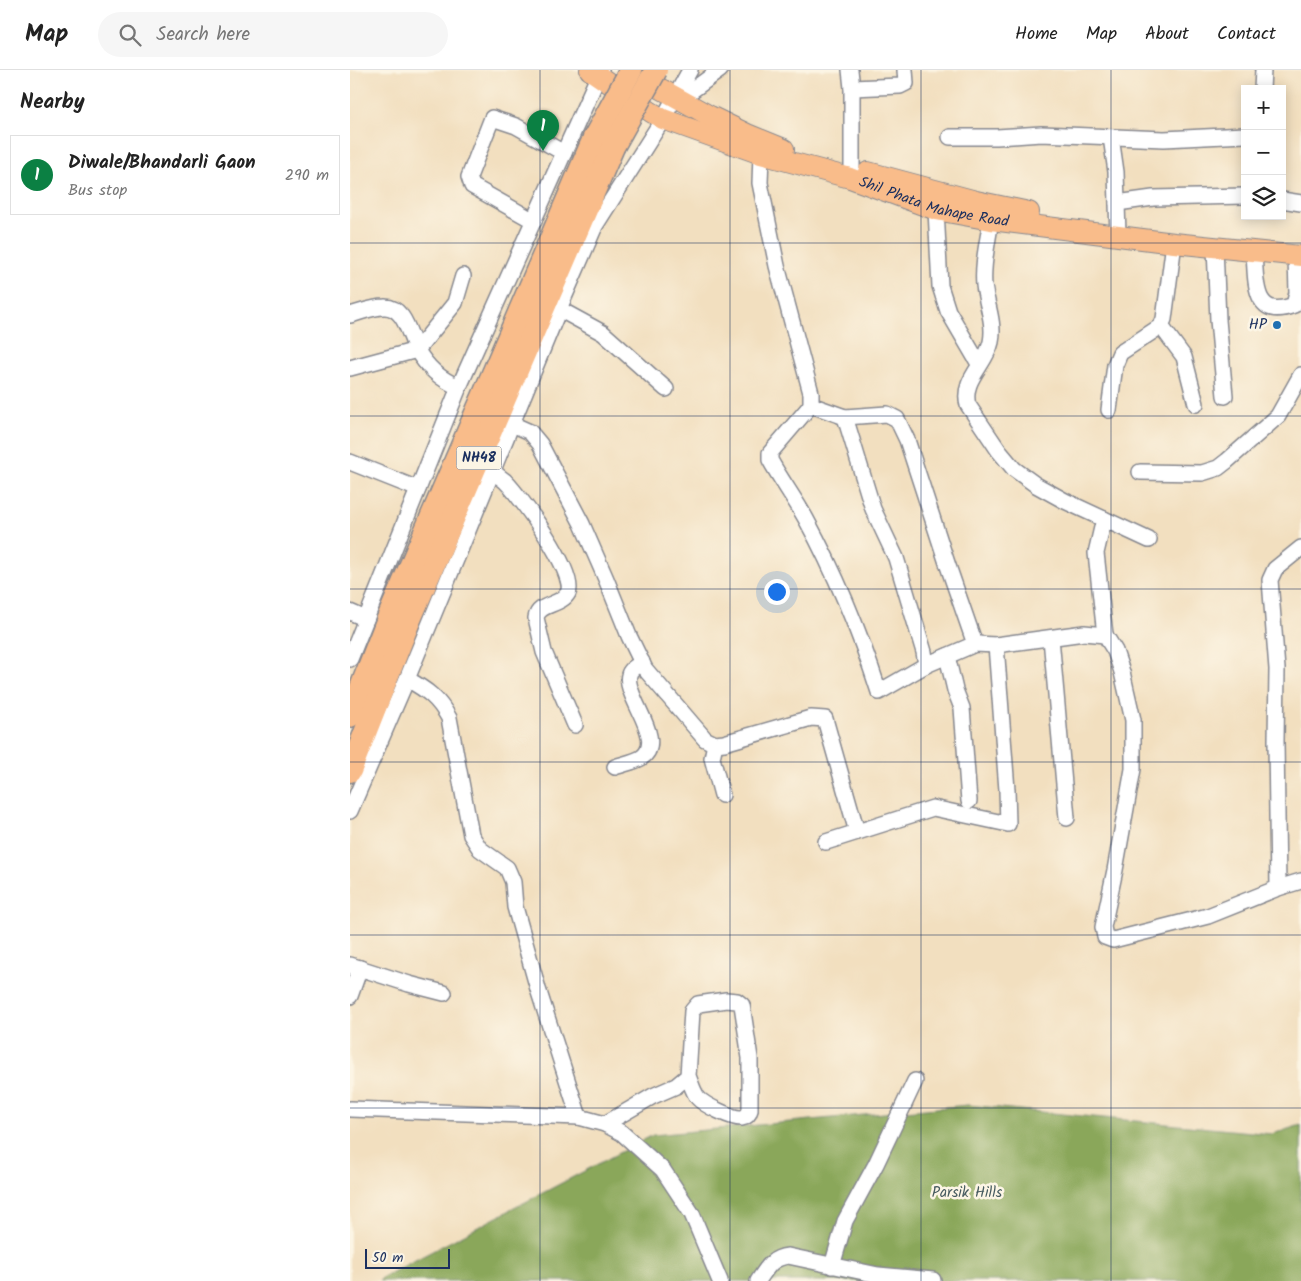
<!DOCTYPE html>
<html lang="en">
<head>
<meta charset="utf-8">
<style>
  :root { --surface:#fff; --page:#f6f6f6; --text:#222; --muted:#767676; --line:#e0e0e0; --accent:#0b8043 }
  body { margin:0; font-family:Kalam,sans-serif; background:var(--page); color:var(--text) }
  .controls { position:absolute; right:15px; top:15px; display:grid; overflow:hidden; border-radius:0px; box-shadow:0 2px 12px #0003 }
  .controls button { width:45px; height:45px; display:grid; place-items:center; padding:0; border:0; border-bottom:1px solid var(--line); background:var(--surface); color:var(--text); font:25px sans-serif }
  .scale { position:absolute; left:15px; bottom:12px; width:85px; box-sizing:border-box; padding-left:5px; border:2px solid #1b2f5e; border-top:0; font-size:14px; line-height:18px; white-space:nowrap; color:#1b2f5e; -webkit-text-stroke:4px #fcf5e5; paint-order:stroke }
  .you { position:absolute; left:426px; top:521px; width:18px; height:18px; margin:-12px; border:4px solid #fff; border-radius:50%; background:#1a73e8; box-shadow:0 0 0 8px #1a73e833 }
  .badge { display:grid; place-items:center; width:32px; height:32px; border-radius:50%; background:var(--accent); color:#fff; font-size:16px; font-weight:700 }
  .pin { position:absolute; translate:-50% -41px; filter:drop-shadow(0 1px 2px #0008) }
  .pin::after { content:''; position:absolute; top:26px; width:18px; height:15px; background:inherit; clip-path:polygon(0 0,100% 0,50% 100%) }
  .list { margin:0; padding:0; list-style:none }
  h2 { display:flex; justify-content:space-between; align-items:center; height:65px; margin:0; padding:0 20px; font-size:21px }
  h2 small { font-size:16px; font-weight:400; color:var(--muted) }
  .list li { display:grid; grid-template-columns:32px 1fr auto; gap:15px; align-items:center; box-sizing:border-box; height:80px; margin:0 10px 10px; padding:0 10px; border:1px solid var(--line); border-radius:0px }
  .list b { display:block; font-size:19px; white-space:nowrap }
  .list p { margin:0; font-size:16px; white-space:nowrap; color:var(--muted) }
  .list em { font-size:16px; font-style:normal; color:var(--muted) }
  .icon { flex:none; width:28px; height:28px; fill:none; stroke:currentColor; stroke-width:2; stroke-linecap:round; stroke-linejoin:round }
  .map { position:relative; flex:none; width:951px; height:1211px; overflow:hidden }
  header { display:flex; align-items:center; gap:30px; box-sizing:border-box; height:70px; padding:0 25px; background:var(--surface); border-bottom:1px solid var(--line) }
  header strong { font-size:24px }
  nav { display:flex; gap:28px; margin-inline-start:auto; font-size:18px }
  .search { width:350px; height:45px; background:var(--page); display:flex; align-items:center; gap:12px; box-sizing:border-box; padding:0 18px; border-radius:28px; color:var(--muted); font-size:19px }
  main { display:flex }
  aside { flex:1; background:var(--surface) }
  .map>svg:first-child { display:block }
</style>
</head>
<body>
<header>
<strong>Map</strong>
<div class="search"><svg class="icon" aria-label="search" viewBox="0 0 24 24"><circle cx="10" cy="10" r="6"/><path d="M15 15l6 6"/></svg>Search here</div>
<nav><a>Home</a><a>Map</a><a>About</a><a>Contact</a></nav>
</header>
<main>
<aside>
<h2>Nearby<small></small></h2>
<ul class="list">
<li><span class="badge">1</span><div><b>Diwale/Bhandarli Gaon</b><p>Bus stop</p></div><em>290 m</em></li>
</ul>
</aside>
<div class="map">
<svg width="951" height="1211" viewBox="0 0 951 1211">
  <rect width="100%" height="100%" fill="#fcf5e5"/>
  <filter id="ink" filterUnits="userSpaceOnUse"><feTurbulence type="fractalNoise" baseFrequency=".02" numOctaves="2"/><feDisplacementMap in="SourceGraphic" scale="10" xChannelSelector="R" yChannelSelector="G"/><feConvolveMatrix kernelMatrix="1 2 1 2 8 2 1 2 1" color-interpolation-filters="sRGB"/></filter>
  <filter id="wash" filterUnits="userSpaceOnUse"><feTurbulence type="fractalNoise" baseFrequency=".0096" numOctaves="4" result="noise"/><feDisplacementMap in="SourceGraphic" scale="20" xChannelSelector="R" yChannelSelector="G"/><feGaussianBlur stdDeviation="1.12" result="paint"/><feColorMatrix in="noise" values="0 0 0 0 0 0 0 0 0 0 0 0 0 0 0 0 0 1.4 0 .05"/><feComposite in="paint" operator="in"/></filter>
  <g filter="url(#wash)">
    <rect width="100%" height="100%" fill="#f2dfbf"/>
    <!-- forest -->
    <polygon fill="#8aa75a" stroke="#526b5c" points="618,1035 922,1064 951,1055 951,1211 29,1211 33,1207 303,1065"/>
  </g>
  <g filter="url(#ink)">
    <g fill="none" stroke-linecap="round" stroke-linejoin="round">
      <!-- minor casing -->
      <g stroke="#86878e" stroke-width="18">
        <g id="minor">
          <polyline points="502,18 550,16 556,13 555,0"/>
          <polyline points="912,19 913,0"/>
          <polyline points="329,30 370,0"/>
          <polyline points="600,67 647,67 691,64 814,69 895,65"/>
          <polyline points="761,67 766,102 768,165"/>
          <polyline points="411,84 410,113 427,196 461,323 461,335"/>
          <polyline points="500,108 502,98 502,18 500,0"/>
          <polyline points="932,130 951,133"/>
          <polyline points="767,133 803,128 895,126"/>
          <polyline points="586,140 590,216 598,241 629,294"/>
          <path d="M641,150C638,170 632,194 634,215C636,233 645,253 641,272C636,295 611,310 618,335L649,381L664,399L686,415L715,431L799,470"/>
          <polyline points="184,151 122,116 119,107 142,48 166,56 214,83"/>
          <polyline points="865,177 868,250 875,326"/>
          <path d="M904,181C906,209 902,251 944,235L947,223L946,186"/>
          <polyline points="209,239 253,263 316,319"/>
          <path d="M0,245C11,242 23,237 34,237C55,236 59,266 67,280C76,296 91,310 109,317"/>
          <polyline points="811,256 834,287 846,334"/>
          <polyline points="0,298 67,280 105,233 113,206"/>
          <polyline points="759,340 765,295 770,283 811,256 814,249 824,173"/>
          <polyline points="495,347 523,439 546,488 574,582 576,595"/>
          <polyline points="162,354 180,362 190,374 232,454 256,509 279,566 295,599 355,669 365,674 374,673 461,648 475,649 507,762"/>
          <polyline points="0,392 68,419"/>
          <path d="M143,401C147,405 151,408 155,411C170,426 228,504 218,523C211,536 188,533 186,548L194,582L225,655"/>
          <polyline points="790,402 852,403 868,398 877,391 928,346 951,305"/>
          <polyline points="754,449 746,483 755,565"/>
          <polyline points="0,542 16,549"/>
          <polyline points="701,568 717,748"/>
          <path d="M625,574L576,595L529,622C510,563 486,504 456,449C445,429 431,410 420,390V383L461,335L495,347L537,344L547,349L557,370L597,493L625,574L646,575L734,563L755,565L765,581L772,602L783,650V699L765,800L753,857L755,867L763,870L858,846L928,818L926,671L927,599L920,510L925,499L951,478"/>
          <polyline points="597,586 605,620 612,638 619,731"/>
          <polyline points="0,589 109,317 251,0"/>
          <path d="M57,609C77,620 88,628 99,648L121,765L130,779L157,798L163,812L165,837L188,919L229,1047"/>
          <polyline points="365,674 362,688 372,725"/>
          <path d="M265,697C273,694 284,692 291,688C318,671 273,626 279,605C280,599 287,596 292,592"/>
          <polyline points="0,741 57,609 209,239 245,156 313,49 340,0"/>
          <polyline points="476,772 583,738 658,754 657,720 646,575"/>
          <polyline points="928,818 951,811"/>
          <polyline points="0,895 59,914 94,923"/>
          <polyline points="0,926 10,898"/>
          <polyline points="0,1039 229,1047 255,1054 272,1063 313,1100 342,1144 370,1211"/>
          <path d="M255,1054L303,1026L326,1016L338,1006L342,941L348,934L376,930L387,931L392,935L400,988V1040C399,1044 397,1047 392,1048C383,1049 354,1035 348,1028C343,1022 341,1013 338,1006"/>
          <polyline points="482,1196 495,1151 526,1094 565,1011"/>
          <path d="M408,1211C417,1198 421,1188 438,1186L528,1205L583,1210"/>
        </g>
      </g>
      <!-- major casing -->
      <g stroke="#86878e" stroke-width="22">
        <g id="major">
          <path id="s1" d="M240,0L301,42L313,49L411,84L500,108L586,140L641,150L824,173L951,186"/>
          <polyline points="286,5 360,46 397,64 434,79"/>
          <polyline points="518,102 626,131 679,142"/>
        </g>
      </g>
      <!-- highway casing -->
      <g stroke="#86878e" stroke-width="25">
        <g id="highway">
          <polyline points="0,646 39,546 244,68"/>
          <polyline points="0,701 58,554 263,77"/>
        </g>
      </g>
      <!-- minor -->
      <use href="#minor" stroke="#fff" stroke-width="15"/>
      <!-- major -->
      <use href="#major" stroke="#f9bc8a" stroke-width="20"/>
      <!-- highway -->
      <use href="#highway" stroke="#f9bc8a" stroke-width="22"/>
      <!-- highway-bridge casing -->
      <g stroke="#86878e" stroke-width="25" stroke-linecap="butt">
        <g id="highway-bridge">
          <polyline points="244,68 281,0"/>
          <polyline points="263,77 306,0"/>
        </g>
      </g>
      <!-- highway-bridge -->
      <use href="#highway-bridge" stroke="#f9bc8a" stroke-width="22"/>
    </g>
  </g>
  <!-- grid -->
  <path fill="none" stroke="#1b2f5e" stroke-width="1" stroke-opacity="0.55" d="M190,0V1211M380,0V1211M571,0V1211M761,0V1211M0,173H951M0,346H951M0,519H951M0,692H951M0,865H951M0,1038H951"/>
  <!-- markers -->
  <circle fill="#1f6fb2" stroke="#fcf5e5" stroke-width="2" cx="927" cy="255" r="5"/>
  <g text-anchor="middle" dominant-baseline="central" stroke-width="5" stroke-linejoin="round" paint-order="stroke">
    <!-- shield labels -->
    <rect fill="#fcf5e5" stroke="#5e6a86" stroke-width="1" x="106.5" y="376.5" width="45" height="23" rx="4"/>
    <g font-size="14" font-weight="bold" fill="#1b2f5e">
      <text x="129" y="388">NH48</text>
    </g>
    <!-- street labels -->
    <g font-size="15" fill="#1b2f5e" stroke="#fcf5e5">
      <text stroke="none"><textPath href="#s1" startOffset="372">Shil Phata Mahape Road</textPath></text>
    </g>
    <!-- poi labels -->
    <g font-size="15" fill="#1b2f5e" stroke="#fcf5e5" text-anchor="end">
      <text x="917" y="255">HP</text>
    </g>
    <!-- park labels -->
    <g font-size="15" fill="#475b60" stroke="#fcf5e5">
      <text x="617" y="1123">Parsik Hills</text>
    </g>
  </g>
</svg>
<div class="controls">
<button>+</button>
<button>−</button>
<button><svg class="icon" aria-label="layers" viewBox="0 0 24 24"><path d="M12 4l9 5-9 5-9-5zM3 14l9 5 9-5"/></svg></button>
</div>
<div class="scale">50 m</div>
<div class="you"></div>
<div class="pin badge" style="left:193px;top:81px">1</div>
</div>
</main>
</body>
</html>
